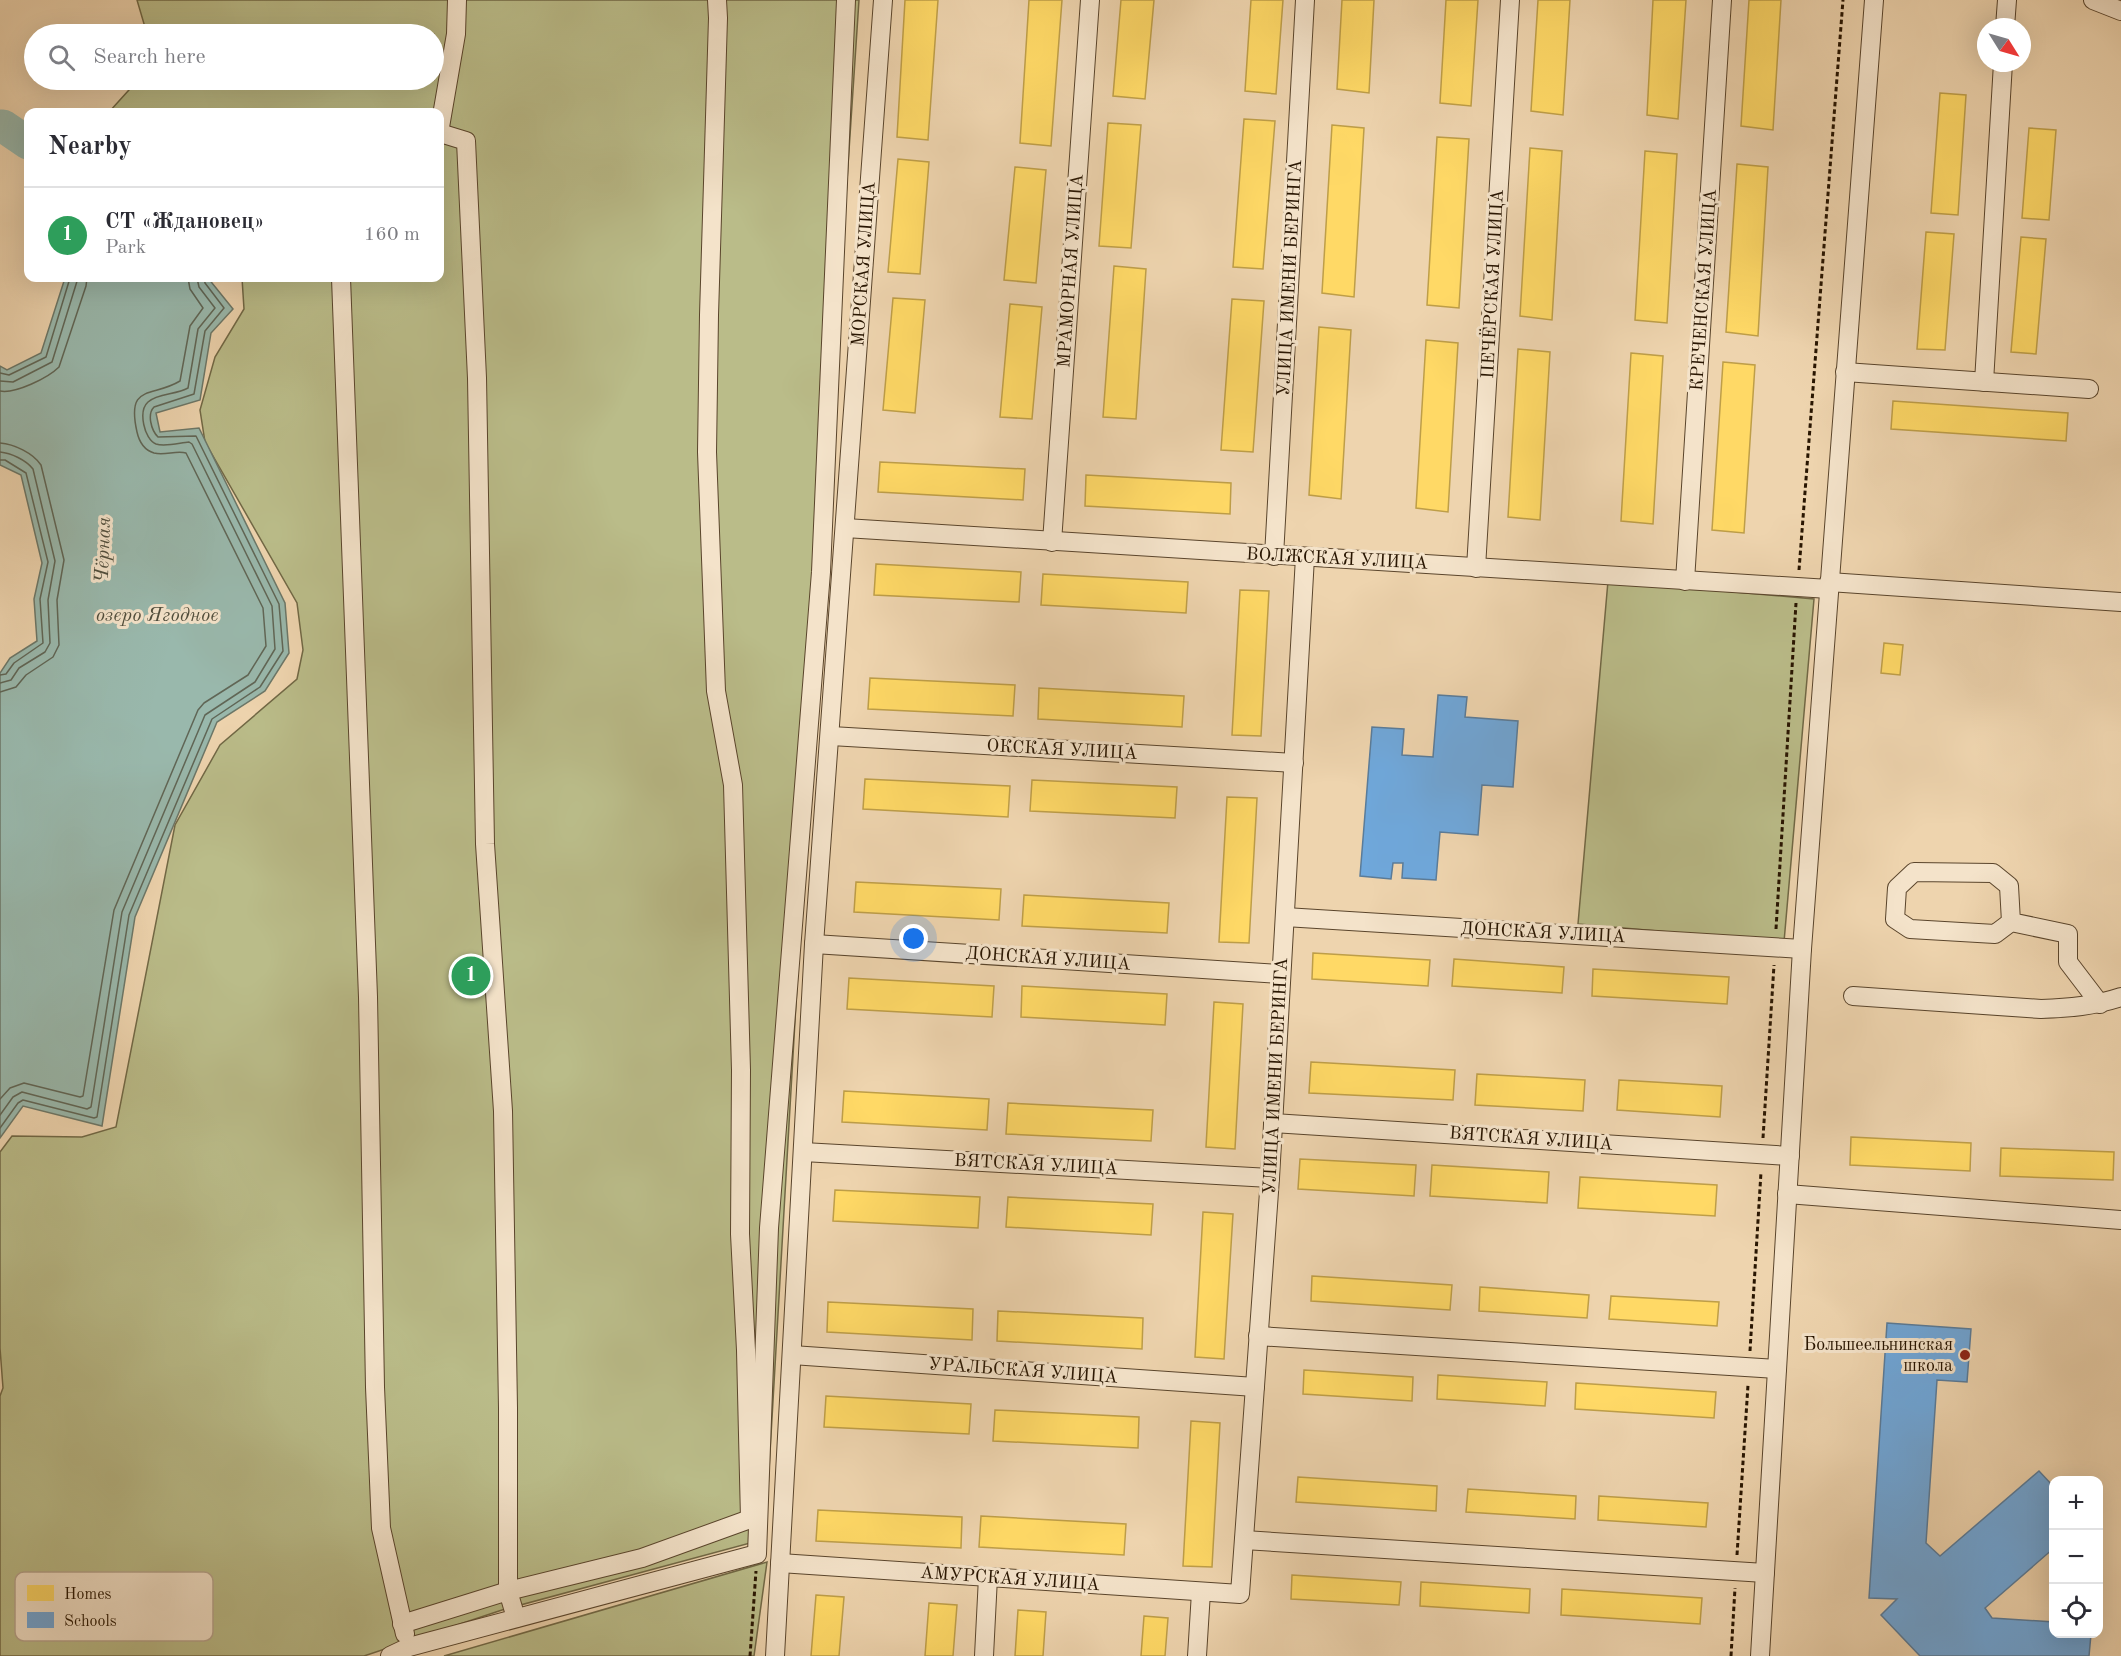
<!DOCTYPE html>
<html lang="en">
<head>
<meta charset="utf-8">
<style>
  :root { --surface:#fff; --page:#f7f7f7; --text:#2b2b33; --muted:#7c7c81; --line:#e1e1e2; --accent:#0f766e }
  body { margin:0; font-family:"Old Standard TT",serif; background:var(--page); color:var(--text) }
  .controls { position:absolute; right:18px; bottom:18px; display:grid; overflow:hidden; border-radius:12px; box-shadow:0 6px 24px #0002 }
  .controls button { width:54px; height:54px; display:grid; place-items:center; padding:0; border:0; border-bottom:2px solid var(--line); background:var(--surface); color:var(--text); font:30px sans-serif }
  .compass { position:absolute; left:1977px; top:18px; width:54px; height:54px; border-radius:50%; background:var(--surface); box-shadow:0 6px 24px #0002; rotate:127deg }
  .you { position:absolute; left:914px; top:939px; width:21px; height:21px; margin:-15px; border:4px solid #fff; border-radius:50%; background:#1a73e8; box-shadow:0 0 0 9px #1a73e833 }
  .badge { display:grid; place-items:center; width:39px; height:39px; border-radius:50%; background:var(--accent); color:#fff; font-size:20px; font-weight:700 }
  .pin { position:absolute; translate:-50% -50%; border:3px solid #fff; box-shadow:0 2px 6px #0006 }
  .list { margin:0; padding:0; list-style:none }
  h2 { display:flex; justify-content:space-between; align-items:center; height:78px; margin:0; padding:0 24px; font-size:26px }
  h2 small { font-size:20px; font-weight:400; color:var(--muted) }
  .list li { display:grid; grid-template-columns:39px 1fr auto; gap:18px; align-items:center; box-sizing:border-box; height:96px; padding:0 24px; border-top:2px solid var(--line) }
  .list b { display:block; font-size:22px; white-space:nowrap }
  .list p { margin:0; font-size:20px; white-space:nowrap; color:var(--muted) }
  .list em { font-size:20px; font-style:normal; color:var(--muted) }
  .icon { flex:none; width:33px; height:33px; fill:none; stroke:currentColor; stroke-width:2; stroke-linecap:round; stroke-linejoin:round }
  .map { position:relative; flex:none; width:2121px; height:1656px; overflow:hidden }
  .search { position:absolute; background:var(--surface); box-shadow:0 6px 24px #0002; left:24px; top:24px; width:420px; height:66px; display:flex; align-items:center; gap:15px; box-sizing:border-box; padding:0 21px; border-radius:33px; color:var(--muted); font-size:22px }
  .panel { position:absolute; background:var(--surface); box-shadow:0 6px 24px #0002; left:24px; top:108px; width:420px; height:174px; border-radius:12px }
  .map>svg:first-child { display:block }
</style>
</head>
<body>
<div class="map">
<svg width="2121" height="1656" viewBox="0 0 2121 1656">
  <rect width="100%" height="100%" fill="#eed4ae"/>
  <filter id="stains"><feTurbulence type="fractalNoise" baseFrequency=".00333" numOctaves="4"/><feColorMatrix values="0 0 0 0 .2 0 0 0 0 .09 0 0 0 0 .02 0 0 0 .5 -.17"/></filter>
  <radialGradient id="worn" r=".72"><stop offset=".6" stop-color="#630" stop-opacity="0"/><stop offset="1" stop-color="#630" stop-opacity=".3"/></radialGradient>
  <!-- green -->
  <g fill="#babc89" stroke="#716845" stroke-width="1.5">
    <polygon points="137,0 859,0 821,572 765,1539 502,1610 364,1656 0,1656 0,1396 3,1388 0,1348 0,1152 12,1136 82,1137 116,1127 175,825 220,745 297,679 303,650 297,603 205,442 200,410 215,357 244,309 242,278 440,278 440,112 109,112 138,80 434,80 434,34 147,34"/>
    <polygon points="1608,581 1814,599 1784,942 1578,924"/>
    <polygon points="767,1562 754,1656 444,1656"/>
  </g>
  <!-- water -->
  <polygon fill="#99b8ac" stroke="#6c7768" stroke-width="1.5" points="65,278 208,278 233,309 211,333 200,400 156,413 160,432 199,428 285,603 289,653 265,691 217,722 135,917 102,1126 23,1106 0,1138 0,673 10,658 37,641 34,599 42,563 21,475 0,465 0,366 7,370 41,353"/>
  <!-- homes -->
  <g fill="#ffd966" stroke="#be9e48" stroke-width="1.5">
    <polygon points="905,0 938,0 928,140 897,137"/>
    <polygon points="1029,0 1062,0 1051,146 1020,143"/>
    <polygon points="1121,0 1154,0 1145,99 1113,96"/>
    <polygon points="1251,0 1283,0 1276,94 1245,91"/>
    <polygon points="1342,0 1374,0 1369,93 1337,89"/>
    <polygon points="1446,0 1478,0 1471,106 1440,103"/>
    <polygon points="1538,0 1570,0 1563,115 1531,111"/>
    <polygon points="1653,0 1686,0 1678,119 1647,115"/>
    <polygon points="1749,0 1781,0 1773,130 1741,126"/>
    <polygon points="1940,93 1966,95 1958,215 1931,213"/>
    <polygon points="1244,119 1275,121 1263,269 1233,267"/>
    <polygon points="1108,123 1141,125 1131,248 1099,246"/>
    <polygon points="1332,125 1364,128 1354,297 1322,293"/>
    <polygon points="2029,128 2056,130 2049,220 2022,218"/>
    <polygon points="1437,137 1469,139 1459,308 1427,305"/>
    <polygon points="1530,148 1562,151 1552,320 1520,316"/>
    <polygon points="1645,151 1677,154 1667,323 1635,320"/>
    <polygon points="898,159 929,162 920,274 888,272"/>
    <polygon points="1737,164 1768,167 1758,336 1726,332"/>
    <polygon points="1015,167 1046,170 1036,283 1004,280"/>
    <polygon points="1926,232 1954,234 1945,350 1917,349"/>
    <polygon points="2021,237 2046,239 2036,354 2011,352"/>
    <polygon points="1114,266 1146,269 1136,419 1103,417"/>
    <polygon points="893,298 925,300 915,413 883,410"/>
    <polygon points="1232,299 1264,301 1253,452 1221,450"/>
    <polygon points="1010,304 1042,307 1032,419 1000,417"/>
    <polygon points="1319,327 1351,330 1341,499 1309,495"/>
    <polygon points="1426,340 1458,343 1448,512 1416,508"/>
    <polygon points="1518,349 1550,352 1540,520 1508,517"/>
    <polygon points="1631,353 1663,356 1653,524 1621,521"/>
    <polygon points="1723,362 1755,365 1744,533 1712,530"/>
    <polygon points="1893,401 2068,413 2066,441 1891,429"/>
    <polygon points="880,462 1025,469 1023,500 878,492"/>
    <polygon points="1086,475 1231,483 1230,514 1085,506"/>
    <polygon points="876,564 1021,572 1019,602 874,595"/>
    <polygon points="1043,574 1188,582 1186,613 1041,605"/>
    <polygon points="1240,590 1269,591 1261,736 1232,735"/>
    <polygon points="1884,643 1903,645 1900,675 1881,673"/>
    <polygon points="870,678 1015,685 1013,716 868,709"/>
    <polygon points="1039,688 1184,696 1182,727 1038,719"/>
    <polygon points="865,779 1010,786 1008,817 863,809"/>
    <polygon points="1032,780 1177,787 1175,818 1030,811"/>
    <polygon points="1227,797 1257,798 1249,943 1219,942"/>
    <polygon points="856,882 1001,889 999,920 854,912"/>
    <polygon points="1024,895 1169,903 1167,933 1022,926"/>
    <polygon points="1313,953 1430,960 1428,986 1312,979"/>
    <polygon points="1454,959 1564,967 1562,993 1452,986"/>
    <polygon points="1593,969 1729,977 1727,1004 1592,996"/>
    <polygon points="849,978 994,986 992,1017 847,1009"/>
    <polygon points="1022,986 1167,994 1165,1025 1021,1017"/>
    <polygon points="1214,1002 1243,1004 1235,1149 1206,1147"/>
    <polygon points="1311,1062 1455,1070 1453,1100 1309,1093"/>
    <polygon points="1477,1074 1585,1080 1583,1111 1475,1105"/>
    <polygon points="1619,1080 1722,1086 1720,1117 1617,1110"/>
    <polygon points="844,1091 989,1099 987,1130 842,1122"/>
    <polygon points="1008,1103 1153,1110 1151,1141 1006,1134"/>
    <polygon points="1851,1137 1971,1143 1970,1171 1850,1165"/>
    <polygon points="2001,1148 2114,1152 2113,1180 2000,1176"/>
    <polygon points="1300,1159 1416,1165 1414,1196 1298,1189"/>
    <polygon points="1432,1165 1549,1172 1547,1203 1430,1196"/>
    <polygon points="1580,1177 1717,1185 1715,1216 1578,1208"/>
    <polygon points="835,1190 980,1197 978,1228 833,1221"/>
    <polygon points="1008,1197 1153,1204 1151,1235 1006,1227"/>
    <polygon points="1203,1212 1233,1214 1224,1359 1195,1357"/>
    <polygon points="1312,1276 1452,1285 1450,1310 1311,1301"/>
    <polygon points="1480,1287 1589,1295 1587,1318 1479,1311"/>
    <polygon points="1611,1296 1719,1302 1717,1326 1609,1319"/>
    <polygon points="828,1302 973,1309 972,1340 827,1332"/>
    <polygon points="998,1311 1143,1318 1142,1349 997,1341"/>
    <polygon points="1304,1370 1413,1377 1412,1401 1303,1394"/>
    <polygon points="1438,1375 1547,1382 1545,1406 1437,1399"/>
    <polygon points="1576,1383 1716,1392 1714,1418 1575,1409"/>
    <polygon points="826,1396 971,1404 969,1434 824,1427"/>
    <polygon points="995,1410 1139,1417 1138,1448 993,1441"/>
    <polygon points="1191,1421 1220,1423 1212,1567 1183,1566"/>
    <polygon points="1298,1477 1437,1486 1436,1511 1296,1502"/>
    <polygon points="1468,1489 1576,1496 1575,1519 1466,1512"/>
    <polygon points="1599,1496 1708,1503 1706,1527 1598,1520"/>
    <polygon points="818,1510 962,1517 961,1548 816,1541"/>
    <polygon points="981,1516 1126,1524 1124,1555 979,1547"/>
    <polygon points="1292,1575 1401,1582 1399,1605 1291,1599"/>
    <polygon points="1421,1582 1530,1589 1529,1613 1420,1606"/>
    <polygon points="1562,1589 1702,1598 1700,1624 1561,1615"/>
    <polygon points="816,1595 844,1597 839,1656 811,1656"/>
    <polygon points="929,1603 957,1605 953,1656 925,1656"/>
    <polygon points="1018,1610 1046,1612 1043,1656 1015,1656"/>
    <polygon points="1144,1616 1168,1618 1165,1656 1141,1656"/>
  </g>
  <!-- schools -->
  <g fill="#6fa8dc" stroke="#5a7c9a" stroke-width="1.5">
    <polygon points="1438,695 1467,697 1465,717 1518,721 1513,787 1482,785 1478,835 1440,832 1436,880 1402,878 1403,863 1393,863 1391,879 1360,876 1372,727 1404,729 1402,755 1433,757"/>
    <polygon points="1887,1323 1971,1329 1967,1382 1937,1380 1926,1543 1940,1556 2039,1471 2054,1487 2054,1548 1985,1608 1992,1618 2054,1622 2054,1634 2091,1634 2089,1656 1920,1656 1881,1615 1897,1599 1869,1598"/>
  </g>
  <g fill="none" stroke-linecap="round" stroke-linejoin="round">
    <!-- shore -->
    <g stroke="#606656" stroke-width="1.5">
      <polyline points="0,373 9,375 46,357 70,278"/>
      <polyline points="0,381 13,382 52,362 78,278"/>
      <path d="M0,391C15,394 48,378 59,367L86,286L87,278"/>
      <path d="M0,443C14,444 33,453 41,465L64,560L57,600L59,645L53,657L26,675L16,687L0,692"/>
      <path d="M0,452C11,453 26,460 33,469L55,561L48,600L50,643L45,652L19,668L11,680L0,683"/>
      <polyline points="0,460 5,460 26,473 48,562 40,599 43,643 14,663 6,674 0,675"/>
      <path d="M0,1099L10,1088L24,1083L80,1097L83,1096L114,910L198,710L204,703L248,675L266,646L263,608L186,453C176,450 165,456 154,453C144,450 139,441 137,432C126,383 152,398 180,381L190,326L203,308L190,289L188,278"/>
      <path d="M0,1115L13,1097L22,1092L87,1109L91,1107L122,912L205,715L255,682L275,649L272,606L192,444L189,442C179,443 165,447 156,444C144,439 138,411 148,402C158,393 176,395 188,388L198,329L215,308L199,287L197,278"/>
      <path d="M0,1128L18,1103L23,1100L94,1118L97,1117L129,915L212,719L260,687L283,651L279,604L196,436L158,437C151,430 147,414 154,407L194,394L205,331L224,308L205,283L204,278"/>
    </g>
    <!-- river -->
    <polyline stroke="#99b8ac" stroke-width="33" points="0,126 3,126 28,143"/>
    <!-- minor casing -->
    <g stroke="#5a452c" stroke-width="20">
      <g id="minor">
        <polyline points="2093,0 2121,11"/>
        <polyline points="2005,27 2007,0"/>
        <polyline points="440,127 456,34 457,0"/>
        <polyline points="440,133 466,141 477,378 485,844 503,1111 508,1408 508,1591 516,1618"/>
        <polyline points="341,278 368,997 375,1387 381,1528 405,1634"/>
        <polyline points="1845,372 2089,389"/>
        <polyline points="1984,382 2003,63"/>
        <polyline points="845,528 1829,589"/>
        <polyline points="1052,542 1090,0"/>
        <polyline points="1274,556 1305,0"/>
        <polyline points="1476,568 1510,0"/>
        <polyline points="1685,581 1722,0"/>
        <polyline points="1829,582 2121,602"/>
        <polyline points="831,736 1294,763"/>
        <polyline points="1285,917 1802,949"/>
        <polyline points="2011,922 2009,886 1993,873 1914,872 1897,888 1895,919 1910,929 1995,934 2011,922 2068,934 2068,962 2100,1004"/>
        <polyline points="814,944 1281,974"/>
        <path d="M1853,996L2041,1009C2069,1008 2094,1006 2121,997"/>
        <polyline points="1273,1123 1790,1156"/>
        <polyline points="803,1152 1270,1178"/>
        <polyline points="1787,1194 2121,1220"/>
        <polyline points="1258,1336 1777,1369"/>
        <polyline points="792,1355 1255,1387"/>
        <polyline points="1244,1540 1765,1573"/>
        <polyline points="780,1563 1240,1594 1270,1178 1305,557"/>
        <polyline points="402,1624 508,1591 642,1558 750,1519 746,1350 740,1234 741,1070 733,785 716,691 707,452 709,315 718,18 717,0"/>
        <polyline points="390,1656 409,1647 757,1554 769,1228 821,572 846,0"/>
        <polyline points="775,1656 814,944 883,0"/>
        <polyline points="984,1656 988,1577"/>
        <polyline points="1197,1656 1201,1592"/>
        <polyline points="1760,1656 1802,949 1874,0"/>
      </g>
    </g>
    <!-- path -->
    <g stroke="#281501" stroke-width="3" stroke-dasharray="4.5 3" stroke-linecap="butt">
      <polyline points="1799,570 1843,0"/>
      <polyline points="1776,929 1796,603"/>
      <polyline points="1763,1138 1774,965"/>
      <polyline points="1750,1351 1761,1172"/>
      <polyline points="1737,1555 1748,1385"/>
      <polyline points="750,1656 756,1571"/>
      <polyline points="1731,1656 1735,1588"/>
    </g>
    <!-- minor -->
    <use href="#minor" stroke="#f4e3ca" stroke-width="18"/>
  </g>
  <!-- markers -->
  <circle fill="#8f2418" stroke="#f4e3ca" stroke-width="2" cx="1965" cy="1355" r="6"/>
  <g text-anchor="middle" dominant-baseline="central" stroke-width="6" stroke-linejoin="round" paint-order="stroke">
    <!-- street labels -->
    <g font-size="18" fill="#281501" stroke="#f4e3ca">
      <text transform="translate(864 264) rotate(-86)">МОРСКАЯ УЛИЦА</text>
      <text transform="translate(1071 271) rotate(-86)">МРАМОРНАЯ УЛИЦА</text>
      <text transform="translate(1290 278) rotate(-87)">УЛИЦА ИМЕНИ БЕРИНГА</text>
      <text transform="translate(1493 284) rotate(-87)">ПЕЧЁРСКАЯ УЛИЦА</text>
      <text transform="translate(1704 290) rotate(-86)">КРЕЧЕНСКАЯ УЛИЦА</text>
      <text transform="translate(1337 559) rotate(3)">ВОЛЖСКАЯ УЛИЦА</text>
      <text transform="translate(1062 750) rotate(3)">ОКСКАЯ УЛИЦА</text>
      <text transform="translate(1543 933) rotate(3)">ДОНСКАЯ УЛИЦА</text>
      <text transform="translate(1048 959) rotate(4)">ДОНСКАЯ УЛИЦА</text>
      <text transform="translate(1276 1076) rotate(-87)">УЛИЦА ИМЕНИ БЕРИНГА</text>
      <text transform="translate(1531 1139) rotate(4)">ВЯТСКАЯ УЛИЦА</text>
      <text transform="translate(1036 1165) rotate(3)">ВЯТСКАЯ УЛИЦА</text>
      <text transform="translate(1023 1371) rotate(4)">УРАЛЬСКАЯ УЛИЦА</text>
      <text transform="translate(1010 1579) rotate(4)">АМУРСКАЯ УЛИЦА</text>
    </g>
    <!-- poi labels -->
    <g font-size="18" fill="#281501" stroke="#f4e3ca" text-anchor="end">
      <text x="1953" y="1345">Большеельнинская<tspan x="1953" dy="21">школа</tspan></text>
    </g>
    <!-- water labels -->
    <g font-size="20" font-style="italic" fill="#504e3d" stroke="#f4e3ca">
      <text transform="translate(104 550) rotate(-88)">Чёрная</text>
      <text x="157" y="616">озеро Ягодное</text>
    </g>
  </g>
  <!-- legend -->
  <rect x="15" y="1572" width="198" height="69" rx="9" fill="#f4e3ca" stroke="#b7a58e" stroke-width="1.5"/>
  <rect x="27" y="1585" width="27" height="16" fill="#ffd966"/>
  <rect x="27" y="1612" width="27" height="16" fill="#6fa8dc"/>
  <g font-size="16" fill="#281501">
    <text x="64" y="1599">Homes</text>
    <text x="64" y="1626">Schools</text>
  </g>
  <rect width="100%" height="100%" filter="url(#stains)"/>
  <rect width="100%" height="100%" fill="url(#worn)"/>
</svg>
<div class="controls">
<button>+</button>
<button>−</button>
<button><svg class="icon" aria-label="locate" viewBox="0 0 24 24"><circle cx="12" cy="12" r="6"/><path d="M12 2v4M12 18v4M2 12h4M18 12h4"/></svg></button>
</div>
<svg class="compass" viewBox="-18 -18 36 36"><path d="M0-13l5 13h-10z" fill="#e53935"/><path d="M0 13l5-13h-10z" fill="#7c7c81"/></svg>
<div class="you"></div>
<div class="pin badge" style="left:471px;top:976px;background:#2e9e5b">1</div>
<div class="search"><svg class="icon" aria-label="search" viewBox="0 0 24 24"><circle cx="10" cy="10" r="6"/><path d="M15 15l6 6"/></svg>Search here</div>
<section class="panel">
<h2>Nearby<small></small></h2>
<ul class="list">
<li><span class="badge" style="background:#2e9e5b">1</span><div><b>СТ «Ждановец»</b><p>Park</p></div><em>160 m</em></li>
</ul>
</section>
</div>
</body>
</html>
